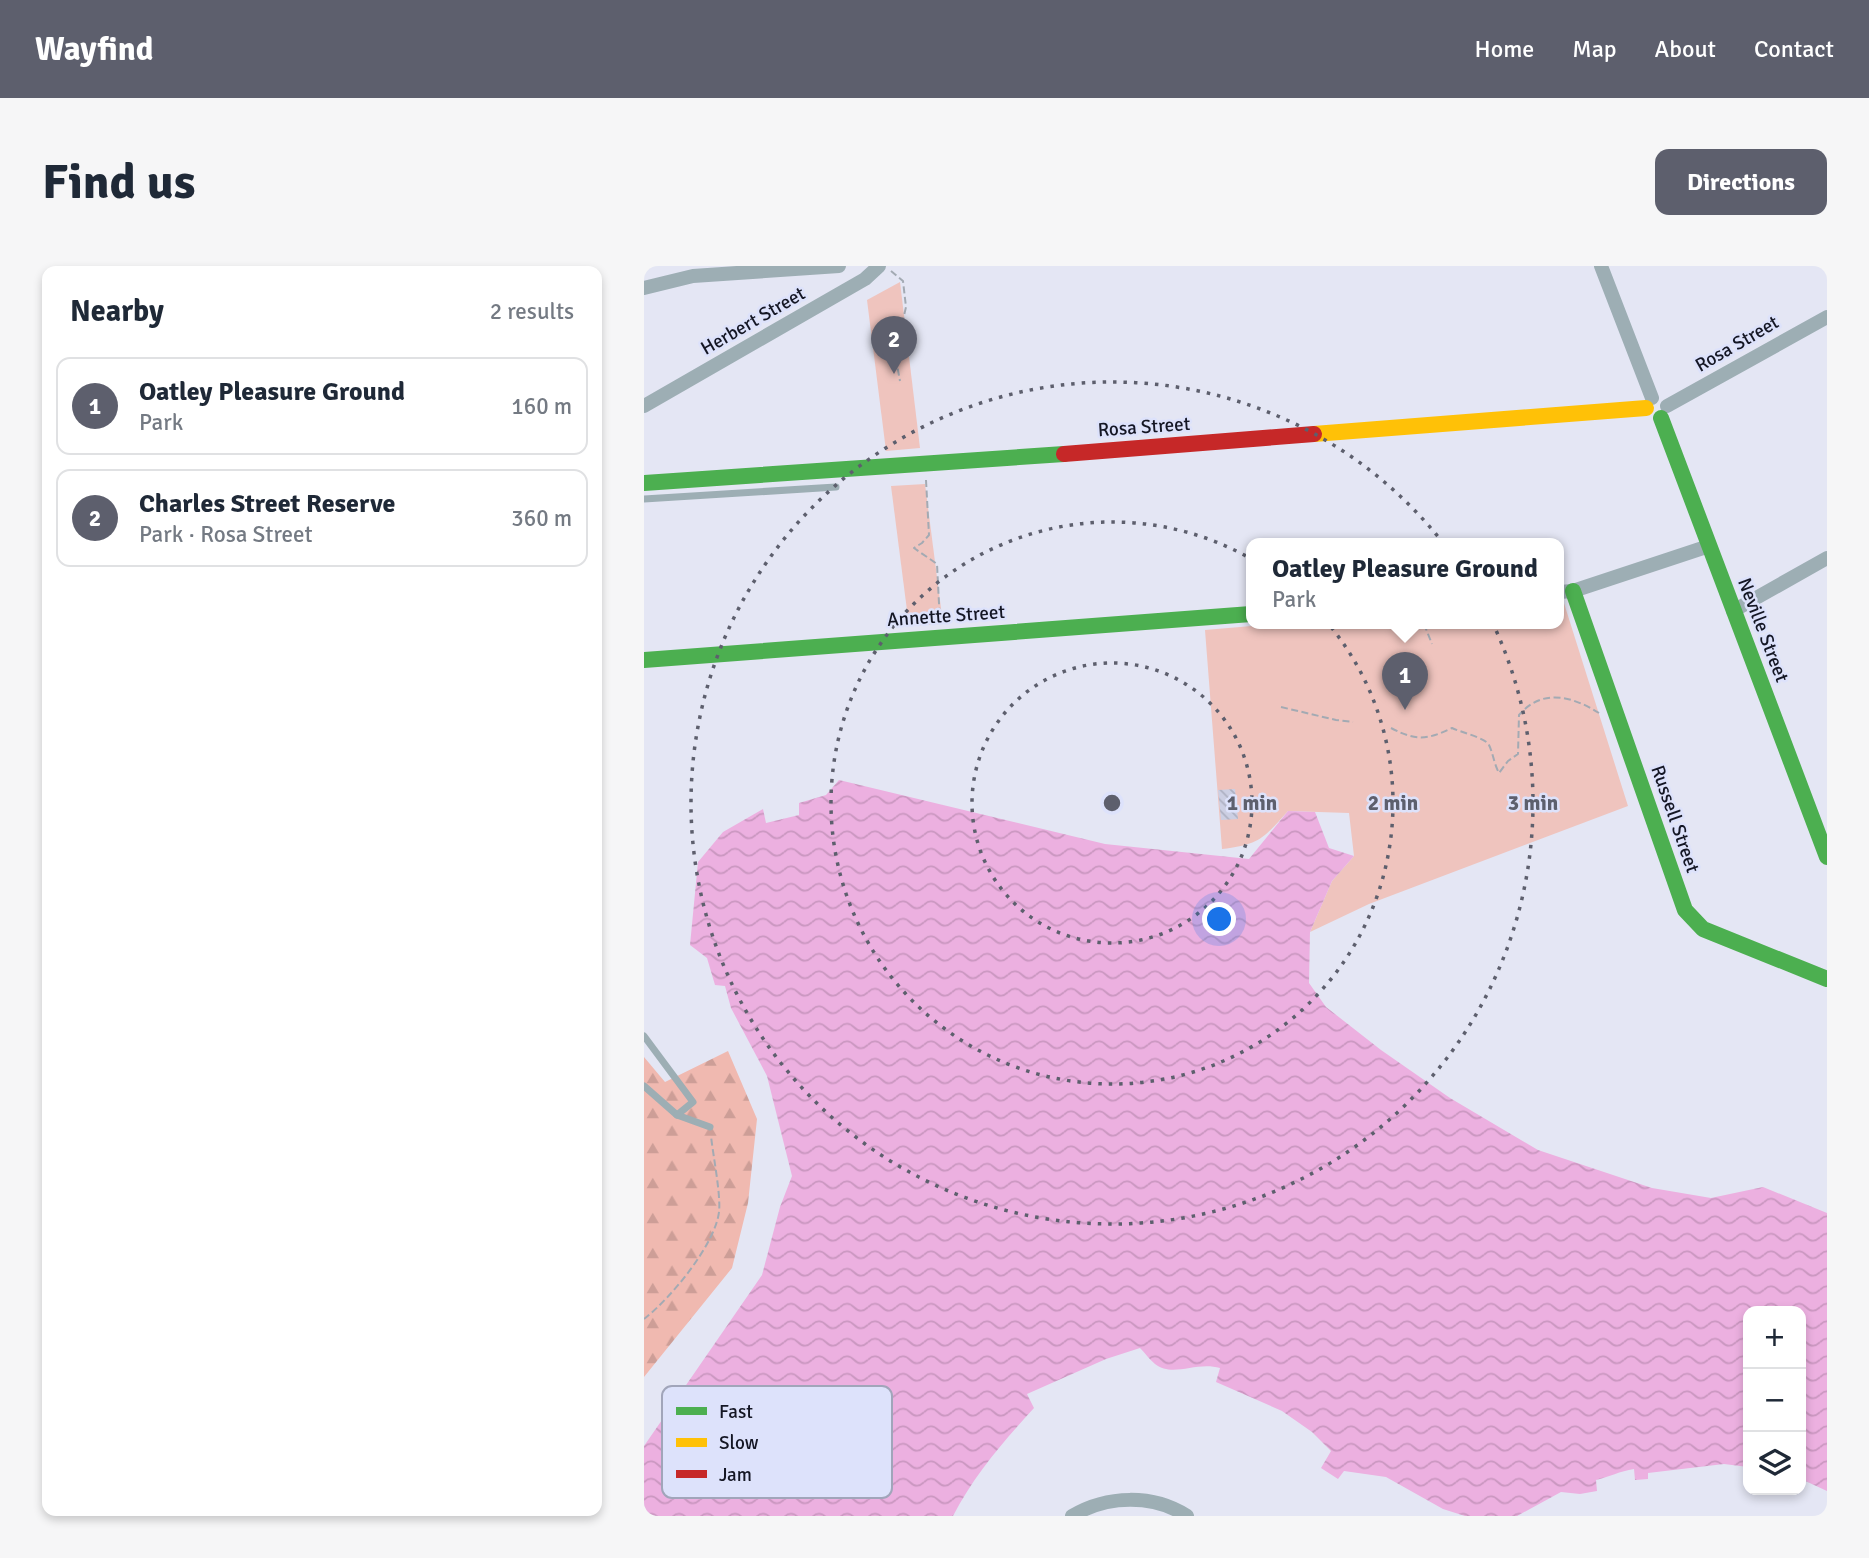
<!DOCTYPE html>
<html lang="en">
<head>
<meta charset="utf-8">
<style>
  :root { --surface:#fff; --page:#f6f6f7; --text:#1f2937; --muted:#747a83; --line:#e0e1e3; --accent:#5d5f6d }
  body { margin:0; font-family:Signika,sans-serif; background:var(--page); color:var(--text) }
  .controls { position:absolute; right:21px; bottom:21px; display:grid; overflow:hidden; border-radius:14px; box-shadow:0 4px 10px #0003 }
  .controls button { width:63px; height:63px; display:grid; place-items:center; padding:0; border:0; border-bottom:2px solid var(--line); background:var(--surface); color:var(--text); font:35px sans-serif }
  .you { position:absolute; left:576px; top:654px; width:24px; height:24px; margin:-18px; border:5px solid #fff; border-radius:50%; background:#1a73e8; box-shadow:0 0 0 10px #1a73e833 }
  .badge { display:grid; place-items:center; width:46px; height:46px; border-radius:50%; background:var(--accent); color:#fff; font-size:23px; font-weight:700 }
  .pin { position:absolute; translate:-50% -58px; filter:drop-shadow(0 2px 4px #0008) }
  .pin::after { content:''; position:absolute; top:37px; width:24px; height:21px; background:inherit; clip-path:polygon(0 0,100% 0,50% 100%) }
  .popup { position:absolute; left:602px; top:272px; width:318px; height:91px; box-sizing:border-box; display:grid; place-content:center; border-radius:14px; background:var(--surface); filter:drop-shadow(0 2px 5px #0005); font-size:23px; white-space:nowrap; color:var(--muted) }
  .popup b { font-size:26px; color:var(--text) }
  .popup::after { content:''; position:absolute; left:50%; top:100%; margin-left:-14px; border:14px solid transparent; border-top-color:var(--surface) }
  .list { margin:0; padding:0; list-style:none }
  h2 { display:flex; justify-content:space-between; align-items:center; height:91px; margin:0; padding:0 28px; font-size:30px }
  h2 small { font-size:23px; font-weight:400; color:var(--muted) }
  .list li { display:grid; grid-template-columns:46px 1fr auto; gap:21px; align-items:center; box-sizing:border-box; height:98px; margin:0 14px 14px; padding:0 14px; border:2px solid var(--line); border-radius:14px }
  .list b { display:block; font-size:26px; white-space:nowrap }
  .list p { margin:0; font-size:23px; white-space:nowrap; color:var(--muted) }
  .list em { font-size:23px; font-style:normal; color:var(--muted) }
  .icon { flex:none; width:38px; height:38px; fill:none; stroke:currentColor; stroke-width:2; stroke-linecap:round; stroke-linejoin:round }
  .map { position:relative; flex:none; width:1183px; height:1250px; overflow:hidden; border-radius:14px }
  header { display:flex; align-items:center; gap:42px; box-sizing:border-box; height:98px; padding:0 35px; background:var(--accent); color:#fff }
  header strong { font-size:33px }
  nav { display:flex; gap:38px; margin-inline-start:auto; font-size:24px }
  .intro { display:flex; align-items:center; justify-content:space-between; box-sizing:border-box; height:168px; padding:0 42px }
  h1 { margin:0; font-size:49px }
  .button { padding:18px 32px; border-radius:14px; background:var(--accent); color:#fff; font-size:24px; font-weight:700 }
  main { display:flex; gap:42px; padding:0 42px }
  aside { flex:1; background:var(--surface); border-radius:14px; box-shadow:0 4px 10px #0003 }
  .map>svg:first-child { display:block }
</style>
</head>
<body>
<header>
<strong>Wayfind</strong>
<nav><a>Home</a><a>Map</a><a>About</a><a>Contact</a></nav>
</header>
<div class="intro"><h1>Find us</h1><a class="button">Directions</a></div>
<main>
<aside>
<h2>Nearby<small>2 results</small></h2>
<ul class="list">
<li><span class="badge">1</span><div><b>Oatley Pleasure Ground</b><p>Park</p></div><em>160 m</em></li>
<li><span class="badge">2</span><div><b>Charles Street Reserve</b><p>Park · Rosa Street</p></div><em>360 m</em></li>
</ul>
</aside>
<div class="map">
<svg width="1183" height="1250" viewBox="0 0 1183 1250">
  <defs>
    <pattern id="forest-firs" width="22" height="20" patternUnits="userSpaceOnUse" patternTransform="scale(1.75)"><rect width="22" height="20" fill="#f0b9b0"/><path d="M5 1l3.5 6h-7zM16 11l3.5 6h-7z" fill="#cd9e97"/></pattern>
    <pattern id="water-waves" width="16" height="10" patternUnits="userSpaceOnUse" patternTransform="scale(1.75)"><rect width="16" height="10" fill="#ecb0e0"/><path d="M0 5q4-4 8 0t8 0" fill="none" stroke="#ca97c0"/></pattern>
    <pattern id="building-back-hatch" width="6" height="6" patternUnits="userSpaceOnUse" patternTransform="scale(1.75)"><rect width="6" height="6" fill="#cccfe3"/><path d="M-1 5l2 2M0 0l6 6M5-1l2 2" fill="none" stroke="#aeb1c3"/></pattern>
  </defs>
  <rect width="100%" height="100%" fill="#e4e6f4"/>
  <!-- forest -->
  <polygon fill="url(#forest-firs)" points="84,785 113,853 104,937 88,1002 0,1111 0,791 21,816"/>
  <!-- park -->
  <g fill="#efc4be">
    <polygon points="256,16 276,182 242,185 223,34"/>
    <polygon points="281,218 299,358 265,360 247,220"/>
    <path d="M915,334H919L984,540L725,638L666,666L688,615L710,590L705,547L644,545C620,572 615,579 578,583L561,364L632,358H915Z"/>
  </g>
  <!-- water -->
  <path fill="url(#water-waves)" d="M195,514L461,578L605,593L644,545L671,546L685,582L710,590L688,615L666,666L665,717L682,741L737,784L806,832L894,884L1008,922L1067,932L1119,921L1183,947V1225L1157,1213V1045H1104V1201L1080,1198L1004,1207V1213L991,1214L990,1203C976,1205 965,1211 952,1214L953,1225L936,1228L917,1226L873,1250H821L799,1243L742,1211L700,1205L694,1213L677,1202L687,1185L668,1166L638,1145L572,1116L576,1102C552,1095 529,1112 511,1098C506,1094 501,1087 496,1082L462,1093L383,1128L390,1142C358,1177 331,1208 309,1250H0V1180L118,1009L136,941L148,910L123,810L87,742L81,720L71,719L63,692L46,679L54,596L79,566L119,543L122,557L155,549V537L182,529Z"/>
  <!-- building -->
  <polygon fill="url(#building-back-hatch)" points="591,523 594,553 577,554 574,524"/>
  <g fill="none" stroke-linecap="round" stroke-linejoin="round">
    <!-- path -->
    <g stroke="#a3aab3" stroke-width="2" stroke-dasharray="7 3.5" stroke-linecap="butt">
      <polyline points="247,5 259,15 262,41 251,88 256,115"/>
      <polyline points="282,214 285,269 278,277 270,282 293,298 296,357"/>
      <polyline points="780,358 788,378"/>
      <polyline points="637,441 692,454 709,456"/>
      <path d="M747,462C772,475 783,474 808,462C816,466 842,472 845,479C849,487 850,498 855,507L864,495L874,488L875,449C898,422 928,430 955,447"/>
      <path d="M0,1053C26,1033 71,979 75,946C77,929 69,889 67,870"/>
    </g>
    <!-- lane -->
    <g stroke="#9daeb4" stroke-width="7">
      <polyline points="0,233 192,221"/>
      <polyline points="0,770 49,836 33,849 0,820"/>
      <polyline points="33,849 66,861"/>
    </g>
    <!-- street -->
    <g stroke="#9daeb4" stroke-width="14">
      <polyline points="957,0 1008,132"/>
      <polyline points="0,22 49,10 195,0"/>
      <polyline points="0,140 221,13 235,0"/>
      <polyline points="1023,140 1183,51"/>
      <polyline points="915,326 929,325 1065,280"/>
      <polyline points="1089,345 1183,292"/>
      <path d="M428,1250C463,1229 509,1228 543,1250"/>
    </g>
    <!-- fast -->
    <g stroke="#4caf50" stroke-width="16">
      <polyline points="1017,152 1183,591"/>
      <polyline points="0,217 420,188"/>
      <polyline points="929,325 1041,644 1059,663 1183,713"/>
      <polyline points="0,394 607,348"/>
    </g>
    <!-- slow -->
    <polyline stroke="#ffc107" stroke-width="16" points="670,168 1002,142"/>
    <!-- jam -->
    <polyline stroke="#c62828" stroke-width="16" points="420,188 670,168"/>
  </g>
  <!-- distance rings -->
  <g fill="none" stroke="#5d5f6d" stroke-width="3.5" stroke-dasharray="3.5 7">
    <circle cx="468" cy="537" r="140"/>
    <circle cx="468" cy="537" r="281"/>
    <circle cx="468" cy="537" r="421"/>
  </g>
  <g text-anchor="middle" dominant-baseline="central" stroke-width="5" stroke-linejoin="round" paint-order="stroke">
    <!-- street labels -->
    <g font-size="19" fill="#141624" stroke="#dde2fb">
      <text transform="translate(109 55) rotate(-30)">Herbert Street</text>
      <text transform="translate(1093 78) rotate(-30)">Rosa Street</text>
      <text transform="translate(500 161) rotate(-4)">Rosa Street</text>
      <text transform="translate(302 350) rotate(-4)">Annette Street</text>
      <text transform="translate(1119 364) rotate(69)">Neville Street</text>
      <text transform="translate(1031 553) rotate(71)">Russell Street</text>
    </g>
  </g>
  <!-- legend -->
  <rect x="18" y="1120" width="230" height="112" rx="10" fill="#dde2fb" stroke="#a1a5ba" stroke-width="2"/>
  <rect x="32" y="1141" width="31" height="8" fill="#4caf50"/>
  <rect x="32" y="1172" width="31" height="9" fill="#ffc107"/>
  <rect x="32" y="1204" width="31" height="8" fill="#c62828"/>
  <g font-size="19" fill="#141624">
    <text x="75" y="1152">Fast</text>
    <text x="75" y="1183">Slow</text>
    <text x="75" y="1215">Jam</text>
  </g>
  <circle cx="468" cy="537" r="10" fill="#5d5f6d" stroke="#dde2fb" stroke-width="3.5"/>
  <g font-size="21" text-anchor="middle" font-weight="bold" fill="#5d5f6d" stroke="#dde2fb" stroke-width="5" stroke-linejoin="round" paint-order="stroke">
    <text x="608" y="544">1 min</text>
    <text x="749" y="544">2 min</text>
    <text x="889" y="544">3 min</text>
  </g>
</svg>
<div class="controls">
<button>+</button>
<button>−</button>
<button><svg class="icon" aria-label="layers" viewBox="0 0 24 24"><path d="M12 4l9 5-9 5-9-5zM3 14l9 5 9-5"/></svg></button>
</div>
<div class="you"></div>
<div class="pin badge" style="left:761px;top:444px">1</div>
<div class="popup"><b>Oatley Pleasure Ground</b>Park</div>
<div class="pin badge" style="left:250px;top:108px">2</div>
</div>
</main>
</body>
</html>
